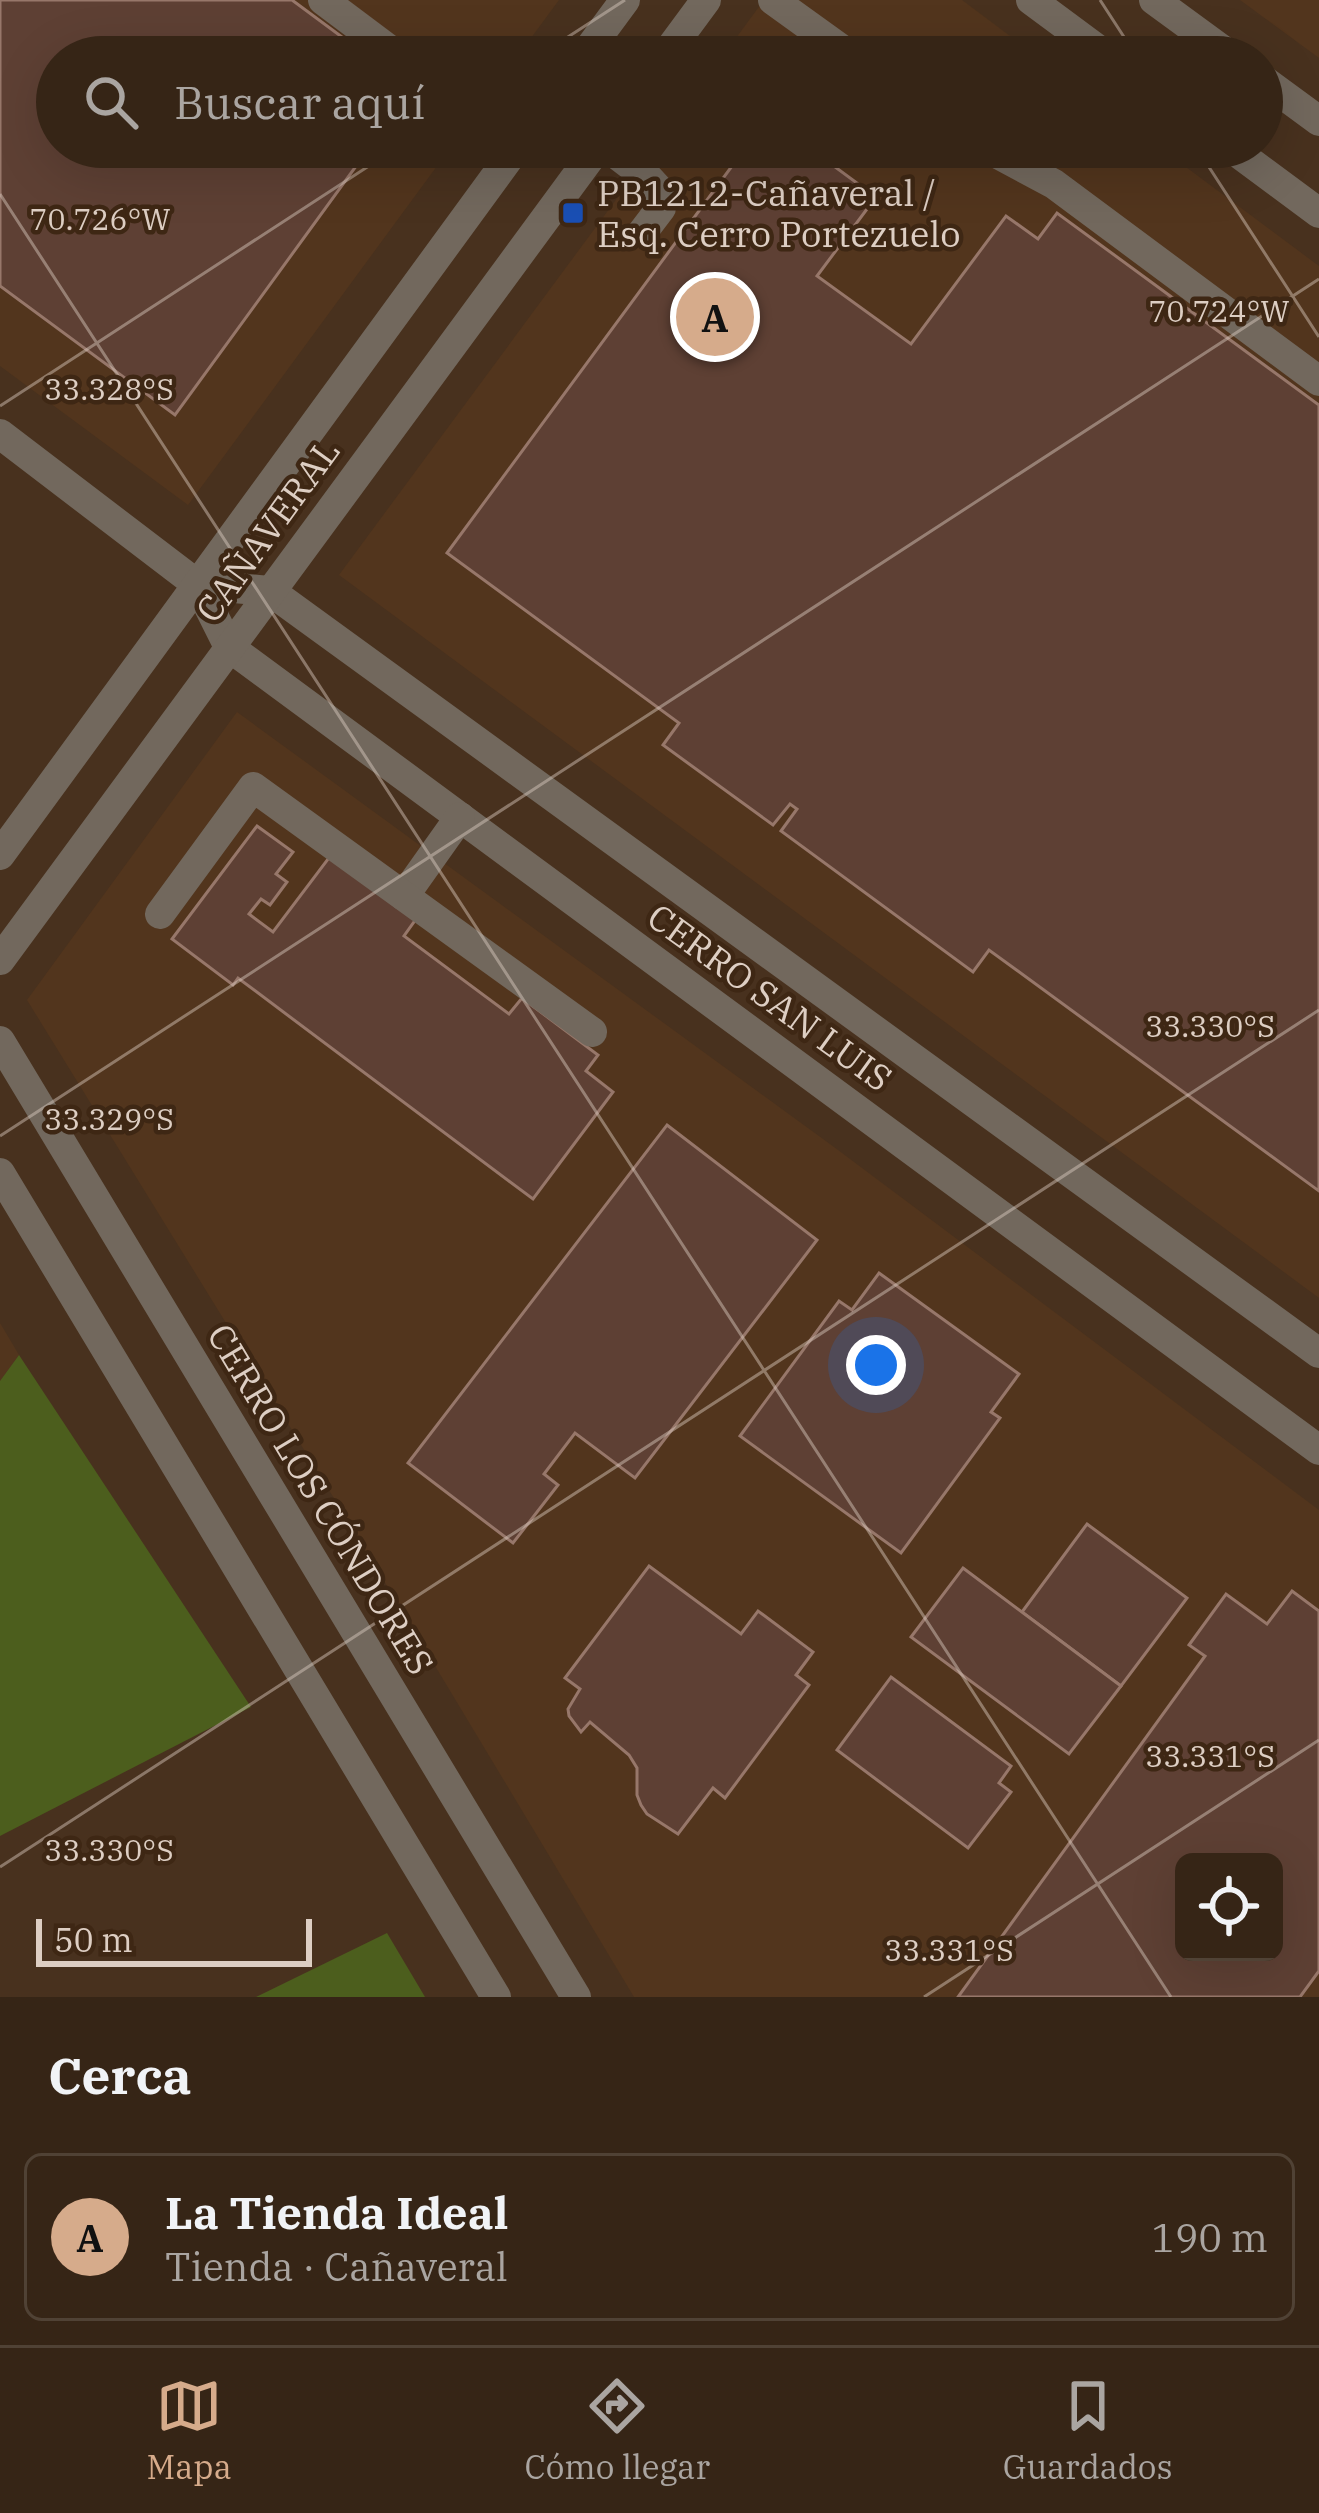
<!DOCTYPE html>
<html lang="es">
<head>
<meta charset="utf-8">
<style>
  :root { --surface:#362516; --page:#413123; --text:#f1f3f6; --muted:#aaa5a1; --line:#504235; --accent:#d6ab8b }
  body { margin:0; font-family:"IBM Plex Serif",serif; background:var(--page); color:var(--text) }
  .controls { position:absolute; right:36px; bottom:36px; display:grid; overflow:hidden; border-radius:18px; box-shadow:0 12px 48px #0002 }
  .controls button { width:108px; height:108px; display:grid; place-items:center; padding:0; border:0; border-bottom:3px solid var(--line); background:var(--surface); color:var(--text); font:60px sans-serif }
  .scale { position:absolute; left:36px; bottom:30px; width:276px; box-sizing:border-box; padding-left:12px; border:6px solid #ddcec3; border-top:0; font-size:33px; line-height:42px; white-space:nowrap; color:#ddcec3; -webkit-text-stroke:9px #3e2714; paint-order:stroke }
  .you { position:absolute; left:876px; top:1365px; width:42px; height:42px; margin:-30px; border:9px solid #fff; border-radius:50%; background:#1a73e8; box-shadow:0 0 0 18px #1a73e833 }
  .badge { display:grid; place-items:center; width:78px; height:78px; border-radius:50%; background:var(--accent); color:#111; font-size:39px; font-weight:700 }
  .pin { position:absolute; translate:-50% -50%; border:6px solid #fff; box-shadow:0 3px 12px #0006 }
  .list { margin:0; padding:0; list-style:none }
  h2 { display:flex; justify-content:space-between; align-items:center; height:156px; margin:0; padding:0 48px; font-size:51px }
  h2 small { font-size:39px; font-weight:400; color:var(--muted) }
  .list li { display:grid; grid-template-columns:78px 1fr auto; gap:36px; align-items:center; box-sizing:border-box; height:168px; margin:0 24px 24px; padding:0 24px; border:3px solid var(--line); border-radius:18px }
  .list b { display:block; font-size:45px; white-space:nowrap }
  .list p { margin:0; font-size:39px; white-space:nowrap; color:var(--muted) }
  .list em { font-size:39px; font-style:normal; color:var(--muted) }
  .icon { flex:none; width:66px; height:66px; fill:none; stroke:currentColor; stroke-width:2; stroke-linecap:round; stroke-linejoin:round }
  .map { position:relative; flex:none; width:1319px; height:1997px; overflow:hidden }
  .search { position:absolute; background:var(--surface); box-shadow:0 12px 48px #0002; left:36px; right:36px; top:36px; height:132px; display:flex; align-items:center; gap:30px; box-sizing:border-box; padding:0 42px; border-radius:66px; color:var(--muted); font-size:45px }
  .sheet { height:348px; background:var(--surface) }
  nav { display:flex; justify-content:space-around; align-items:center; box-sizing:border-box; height:168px; border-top:3px solid var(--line); background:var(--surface); font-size:33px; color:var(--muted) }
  nav a { display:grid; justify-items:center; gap:6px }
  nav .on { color:var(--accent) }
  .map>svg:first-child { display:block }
</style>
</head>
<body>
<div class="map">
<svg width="1319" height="1997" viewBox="0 0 1319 1997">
  <rect width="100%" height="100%" fill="#48311e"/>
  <!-- built -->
  <g fill="#52351d" fill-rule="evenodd">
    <polygon points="0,0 559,0 517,57 57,57 57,147 451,147 188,505 0,366"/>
    <polygon points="764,0 962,0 1038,57 722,57"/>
    <polygon points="1240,0 1319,0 1319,58"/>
    <polygon points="655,147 1159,147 1319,266 1319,1298 339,575"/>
    <path d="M237,712L834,1147L1319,1510V1997H634L348,1521L27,1000ZM1184,1862H1274V1952H1184Z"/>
    <polygon points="0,1323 19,1355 0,1381"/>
  </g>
  <!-- green -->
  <g fill="#4c5e1d">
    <polygon points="19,1355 251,1707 0,1836 0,1381"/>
    <polygon points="387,1933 425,1997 256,1997"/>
  </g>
  <!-- building -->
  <g fill="#5e4034" stroke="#97776a" stroke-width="3" fill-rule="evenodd">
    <polygon points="0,0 292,0 369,57 57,57 57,147 370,147 175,415 0,286"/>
    <polygon points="746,147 808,147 876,197 817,276 911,344 1006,216 1038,239 1057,213 1319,405 1319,1191 989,950 973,972 781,831 797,809 790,804 773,825 663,745 679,723 447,553"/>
    <polygon points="257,826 293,852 276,874 287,882 270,905 261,899 249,914 273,932 331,855 416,919 404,936 509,1014 522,998 598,1055 586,1071 613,1092 533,1199 238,978 233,985 172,939"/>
    <polygon points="667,1125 817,1240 635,1478 575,1433 544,1474 558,1485 513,1543 408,1463"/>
    <polygon points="879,1273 1019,1374 991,1412 1000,1418 901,1553 740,1436 839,1301 852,1310"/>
    <polygon points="1087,1524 1187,1598 1121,1686 1022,1612"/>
    <polygon points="649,1566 741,1634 758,1611 813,1652 796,1675 809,1685 725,1798 713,1788 678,1834 647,1814 641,1805 637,1795 637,1768 629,1755 590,1722 581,1732 569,1716 568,1709 580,1689 565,1678"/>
    <polygon points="963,1568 1121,1686 1069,1754 911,1637"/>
    <path d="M1292,1591L1319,1611V1971L1300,1997H958L1205,1656L1189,1645L1226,1594L1267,1624ZM1184,1862H1274V1952H1184Z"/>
    <polygon points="891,1677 1011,1766 999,1783 1011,1792 968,1848 837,1750"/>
  </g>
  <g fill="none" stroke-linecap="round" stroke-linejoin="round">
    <!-- minor -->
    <g stroke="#72685d" stroke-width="30">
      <polyline points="323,0 399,57"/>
      <polyline points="773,0 852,57"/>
      <polyline points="1031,0 1108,57"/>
      <polyline points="1154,0 1232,57"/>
      <polyline points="583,57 625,0"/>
      <polyline points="664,57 706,0"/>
      <polyline points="1262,79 1319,121"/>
      <polyline points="607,147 649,179 661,192 661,208 642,233"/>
      <polyline points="985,147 1054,184 1319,381"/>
      <polyline points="1230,147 1319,213"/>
      <polyline points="0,434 198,585 229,647 1319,1450"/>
      <polyline points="198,585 270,591 1319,1353"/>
      <polyline points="0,855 517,147"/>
      <polyline points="404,896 460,817"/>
      <polyline points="160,914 253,787 592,1032"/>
      <polyline points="0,960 598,147"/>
      <polyline points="0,1041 576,1997"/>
      <polyline points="0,1173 496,1997"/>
    </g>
  </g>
  <!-- ticks -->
  <path fill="none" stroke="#ddcec3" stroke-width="3" stroke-opacity="0.45" d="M1100,0L1137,57M537,57L625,0M1196,147L1319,337M0,194L1171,1997M0,406L398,147M0,1136L1319,279M0,1867L1319,1010M924,1997L1319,1740"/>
  <!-- markers -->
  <rect fill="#1a4fb4" stroke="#3e2714" stroke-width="4.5" x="561" y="201" width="24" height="24" rx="6"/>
  <g text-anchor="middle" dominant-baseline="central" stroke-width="9" stroke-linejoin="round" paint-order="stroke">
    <!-- poi labels -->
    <g font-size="36" fill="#ddcec3" stroke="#3e2714" text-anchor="start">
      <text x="597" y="192">PB1212-Cañaveral /<tspan x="597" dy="41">Esq. Cerro Portezuelo</tspan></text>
    </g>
    <!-- street labels -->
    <g font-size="36" fill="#ddcec3" stroke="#3e2714">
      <text transform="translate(267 530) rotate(-54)">CAÑAVERAL</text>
      <text transform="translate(770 997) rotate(36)">CERRO SAN LUIS</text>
      <text transform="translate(321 1499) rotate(59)">CERRO LOS CÓNDORES</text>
    </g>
  </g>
  <g font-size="30" text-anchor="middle" fill="#ddcec3" stroke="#3e2714" stroke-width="9" stroke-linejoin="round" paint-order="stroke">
    <text x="100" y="230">70.726°W</text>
    <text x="1219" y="322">70.724°W</text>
    <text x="109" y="400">33.328°S</text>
    <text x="1210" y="1037">33.330°S</text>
    <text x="109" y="1130">33.329°S</text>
    <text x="1210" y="1767">33.331°S</text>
    <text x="109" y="1861">33.330°S</text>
    <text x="949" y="1961">33.331°S</text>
  </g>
</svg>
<div class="controls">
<button><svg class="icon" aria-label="locate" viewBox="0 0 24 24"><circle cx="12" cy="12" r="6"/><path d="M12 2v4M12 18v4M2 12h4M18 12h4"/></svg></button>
</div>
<div class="scale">50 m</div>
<div class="you"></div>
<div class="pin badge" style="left:715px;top:317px">A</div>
<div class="search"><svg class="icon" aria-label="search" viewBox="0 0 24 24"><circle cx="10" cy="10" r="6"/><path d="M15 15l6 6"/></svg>Buscar aquí</div>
</div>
<section class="sheet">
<h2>Cerca<small></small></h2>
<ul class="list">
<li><span class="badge">A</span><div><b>La Tienda Ideal</b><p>Tienda · Cañaveral</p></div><em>190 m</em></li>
</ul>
</section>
<nav>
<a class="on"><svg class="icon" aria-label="map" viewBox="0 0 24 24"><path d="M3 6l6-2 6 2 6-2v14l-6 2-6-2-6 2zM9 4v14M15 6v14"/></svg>Mapa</a>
<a><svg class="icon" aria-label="directions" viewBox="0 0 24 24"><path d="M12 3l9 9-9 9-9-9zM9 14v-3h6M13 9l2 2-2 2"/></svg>Cómo llegar</a>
<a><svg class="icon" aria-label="saved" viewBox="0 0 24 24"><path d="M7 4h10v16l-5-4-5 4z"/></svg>Guardados</a>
</nav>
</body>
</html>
